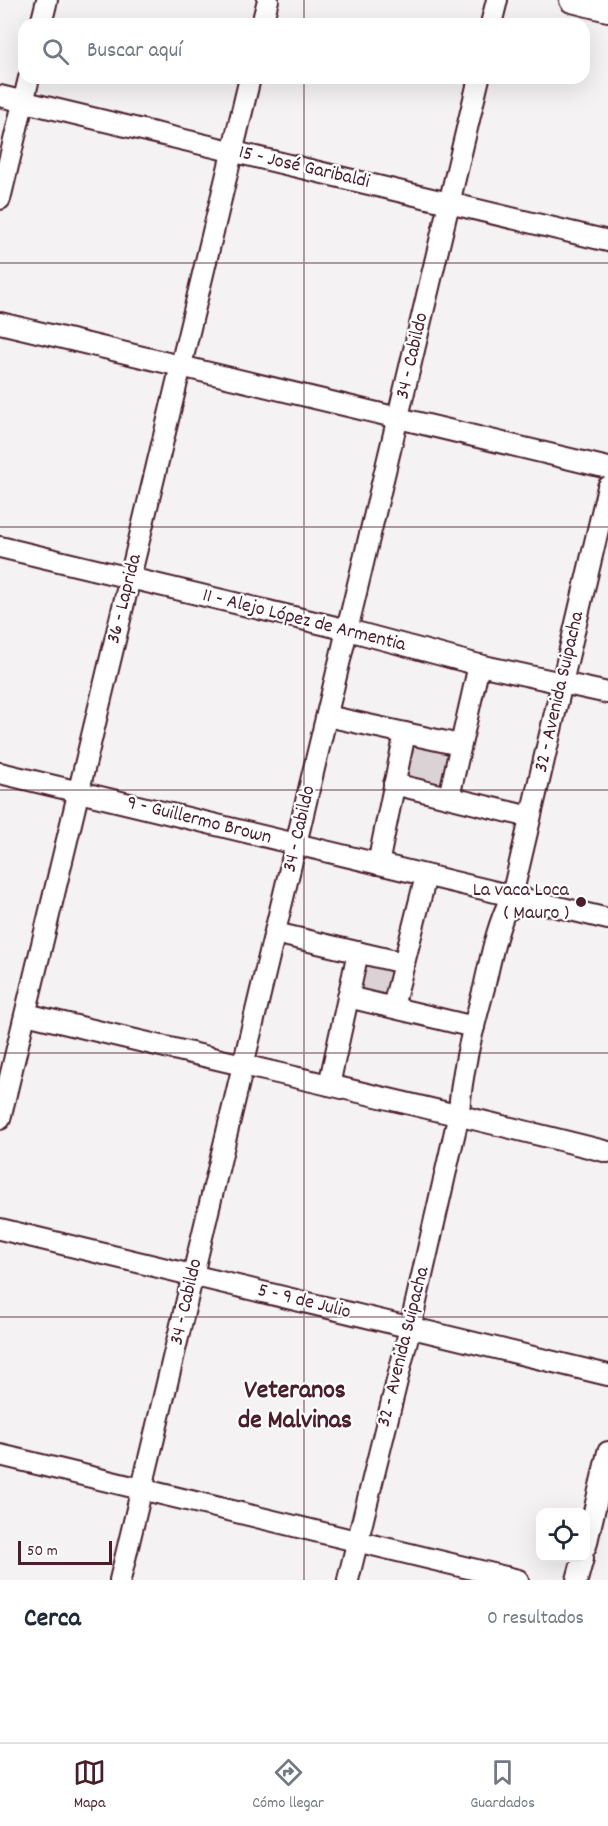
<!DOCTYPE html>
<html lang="es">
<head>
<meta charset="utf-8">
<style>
  :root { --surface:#fff; --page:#f6f6f7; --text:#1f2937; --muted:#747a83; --line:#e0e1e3; --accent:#4a1f2b }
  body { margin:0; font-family:Dekko,sans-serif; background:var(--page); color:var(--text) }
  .controls { position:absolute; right:18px; bottom:18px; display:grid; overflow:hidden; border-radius:12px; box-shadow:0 6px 24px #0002 }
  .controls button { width:54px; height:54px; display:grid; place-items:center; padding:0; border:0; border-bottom:2px solid var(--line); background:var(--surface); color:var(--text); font:30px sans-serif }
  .scale { position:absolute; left:18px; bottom:15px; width:94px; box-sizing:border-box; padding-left:6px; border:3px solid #4a1f2b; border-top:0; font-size:16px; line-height:21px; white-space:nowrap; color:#4a1f2b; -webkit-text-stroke:4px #fff; paint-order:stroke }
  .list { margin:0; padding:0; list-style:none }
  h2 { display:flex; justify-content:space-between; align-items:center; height:78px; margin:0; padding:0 24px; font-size:26px }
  h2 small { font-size:20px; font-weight:400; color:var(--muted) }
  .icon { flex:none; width:33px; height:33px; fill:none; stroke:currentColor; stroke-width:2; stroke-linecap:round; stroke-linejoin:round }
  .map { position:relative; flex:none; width:608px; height:1580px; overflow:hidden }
  .search { position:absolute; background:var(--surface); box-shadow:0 6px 24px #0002; left:18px; right:18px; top:18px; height:66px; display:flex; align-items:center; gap:15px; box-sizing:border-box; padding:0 21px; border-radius:18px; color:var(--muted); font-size:22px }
  .sheet { height:162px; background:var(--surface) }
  nav { display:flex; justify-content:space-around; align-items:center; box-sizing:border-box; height:84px; border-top:2px solid var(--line); background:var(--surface); font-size:16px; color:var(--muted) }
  nav a { display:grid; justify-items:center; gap:3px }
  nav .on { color:var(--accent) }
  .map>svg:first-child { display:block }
</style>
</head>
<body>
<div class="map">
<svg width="608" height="1580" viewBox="0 0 608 1580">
  <rect width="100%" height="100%" fill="#f4f2f2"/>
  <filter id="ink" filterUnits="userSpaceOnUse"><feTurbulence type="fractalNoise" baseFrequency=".0167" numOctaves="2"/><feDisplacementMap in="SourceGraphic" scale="12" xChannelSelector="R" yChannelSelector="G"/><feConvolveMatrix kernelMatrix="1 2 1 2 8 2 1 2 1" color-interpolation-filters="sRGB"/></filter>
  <g filter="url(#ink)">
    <!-- green -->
    <g fill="#dbd2d5" stroke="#927880" stroke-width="1.5">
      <polygon points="413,743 449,751 441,789 405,781"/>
      <polygon points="364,963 392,969 387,995 359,989"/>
    </g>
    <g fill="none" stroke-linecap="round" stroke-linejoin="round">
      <!-- minor casing -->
      <g stroke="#4a1f2b" stroke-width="24">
        <g id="minor">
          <polyline points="41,24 47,0"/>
          <polyline points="262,24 268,0"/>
          <polyline points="491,24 497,0"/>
          <polyline points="0,96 608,241"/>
          <polyline points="0,199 29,78"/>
          <polyline points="0,323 608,468"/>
          <polyline points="0,547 348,630 479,665 608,693"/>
          <polyline points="327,716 460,745"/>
          <polyline points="0,773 608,919"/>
          <polyline points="394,784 530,817"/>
          <polyline points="449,797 479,665"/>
          <polyline points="378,864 405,733"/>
          <polyline points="511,909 512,896 608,487"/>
          <polyline points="275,933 404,963"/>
          <polyline points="348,997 474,1027"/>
          <polyline points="393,1007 426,876"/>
          <path d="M26,1014C220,1061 415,1103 608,1152"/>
          <polyline points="329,1085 358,952"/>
          <polyline points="0,1119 250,78"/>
          <polyline points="0,1229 608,1375"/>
          <polyline points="0,1455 518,1580"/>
          <polyline points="586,1546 608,1452"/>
          <polyline points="120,1580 479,78"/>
          <path d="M348,1580L410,1328L459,1114C461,1072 473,1029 484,988C491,957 497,925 512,896"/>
          <polyline points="577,1580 583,1558"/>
        </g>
      </g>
      <!-- major casing -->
      <g stroke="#4a1f2b" stroke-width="28">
        <polyline id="major" points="572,0 608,9"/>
      </g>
      <!-- minor -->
      <use href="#minor" stroke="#fff" stroke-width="20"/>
      <!-- major -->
      <use href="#major" stroke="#fff" stroke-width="24"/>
    </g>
  </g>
  <!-- grid -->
  <path fill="none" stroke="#4a1f2b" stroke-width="1.5" stroke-opacity="0.55" d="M304,0V24M304,78V1580M0,263H608M0,527H608M0,790H608M0,1053H608M0,1317H608"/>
  <!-- markers -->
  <circle fill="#4a1f2b" stroke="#fff" stroke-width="2" cx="581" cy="902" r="6"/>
  <g text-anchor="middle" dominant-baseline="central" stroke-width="4.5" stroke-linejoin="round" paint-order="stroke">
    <!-- street labels -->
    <g font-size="20" fill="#4a1f2b" stroke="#fff">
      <text transform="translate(304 168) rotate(13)">15 - José Garibaldi</text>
      <text transform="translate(413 356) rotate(-77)">34 - Cabildo</text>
      <text transform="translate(125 599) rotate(-76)">36 - Laprida</text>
      <text transform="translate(304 621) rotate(14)">11 - Alejo López de Armentia</text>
      <text transform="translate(560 692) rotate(-77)">32 - Avenida Suipacha</text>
      <text transform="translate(199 821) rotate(14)">9 - Guillermo Brown</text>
      <text transform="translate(300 829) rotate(-77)">34 - Cabildo</text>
      <text transform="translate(187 1302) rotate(-77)">34 - Cabildo</text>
      <text transform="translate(304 1302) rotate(14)">5 - 9 de Julio</text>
      <text transform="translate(404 1347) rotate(-76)">32 - Avenida Suipacha</text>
    </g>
    <!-- poi labels -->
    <g font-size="20" fill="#4a1f2b" stroke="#fff" text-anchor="end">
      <text x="569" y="891">La vaca Loca<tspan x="569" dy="23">( Mauro )</tspan></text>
    </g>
    <!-- district labels -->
    <g font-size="26" font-weight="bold" fill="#4a1f2b" stroke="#fff">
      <text x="295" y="1391">Veteranos<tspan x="295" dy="30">de Malvinas</tspan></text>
    </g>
  </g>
</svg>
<div class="controls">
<button><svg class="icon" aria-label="locate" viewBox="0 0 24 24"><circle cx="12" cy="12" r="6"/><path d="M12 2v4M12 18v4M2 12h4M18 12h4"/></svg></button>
</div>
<div class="scale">50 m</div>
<div class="search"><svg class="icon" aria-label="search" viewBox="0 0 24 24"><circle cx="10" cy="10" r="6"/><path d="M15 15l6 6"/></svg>Buscar aquí</div>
</div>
<section class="sheet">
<h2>Cerca<small>0 resultados</small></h2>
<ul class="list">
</ul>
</section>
<nav>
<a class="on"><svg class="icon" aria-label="map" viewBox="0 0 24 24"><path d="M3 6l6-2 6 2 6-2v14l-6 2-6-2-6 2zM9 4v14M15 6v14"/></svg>Mapa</a>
<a><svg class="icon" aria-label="directions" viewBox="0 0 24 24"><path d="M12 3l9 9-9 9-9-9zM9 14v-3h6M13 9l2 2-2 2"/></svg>Cómo llegar</a>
<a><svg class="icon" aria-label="saved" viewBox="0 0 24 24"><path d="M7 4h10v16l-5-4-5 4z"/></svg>Guardados</a>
</nav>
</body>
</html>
